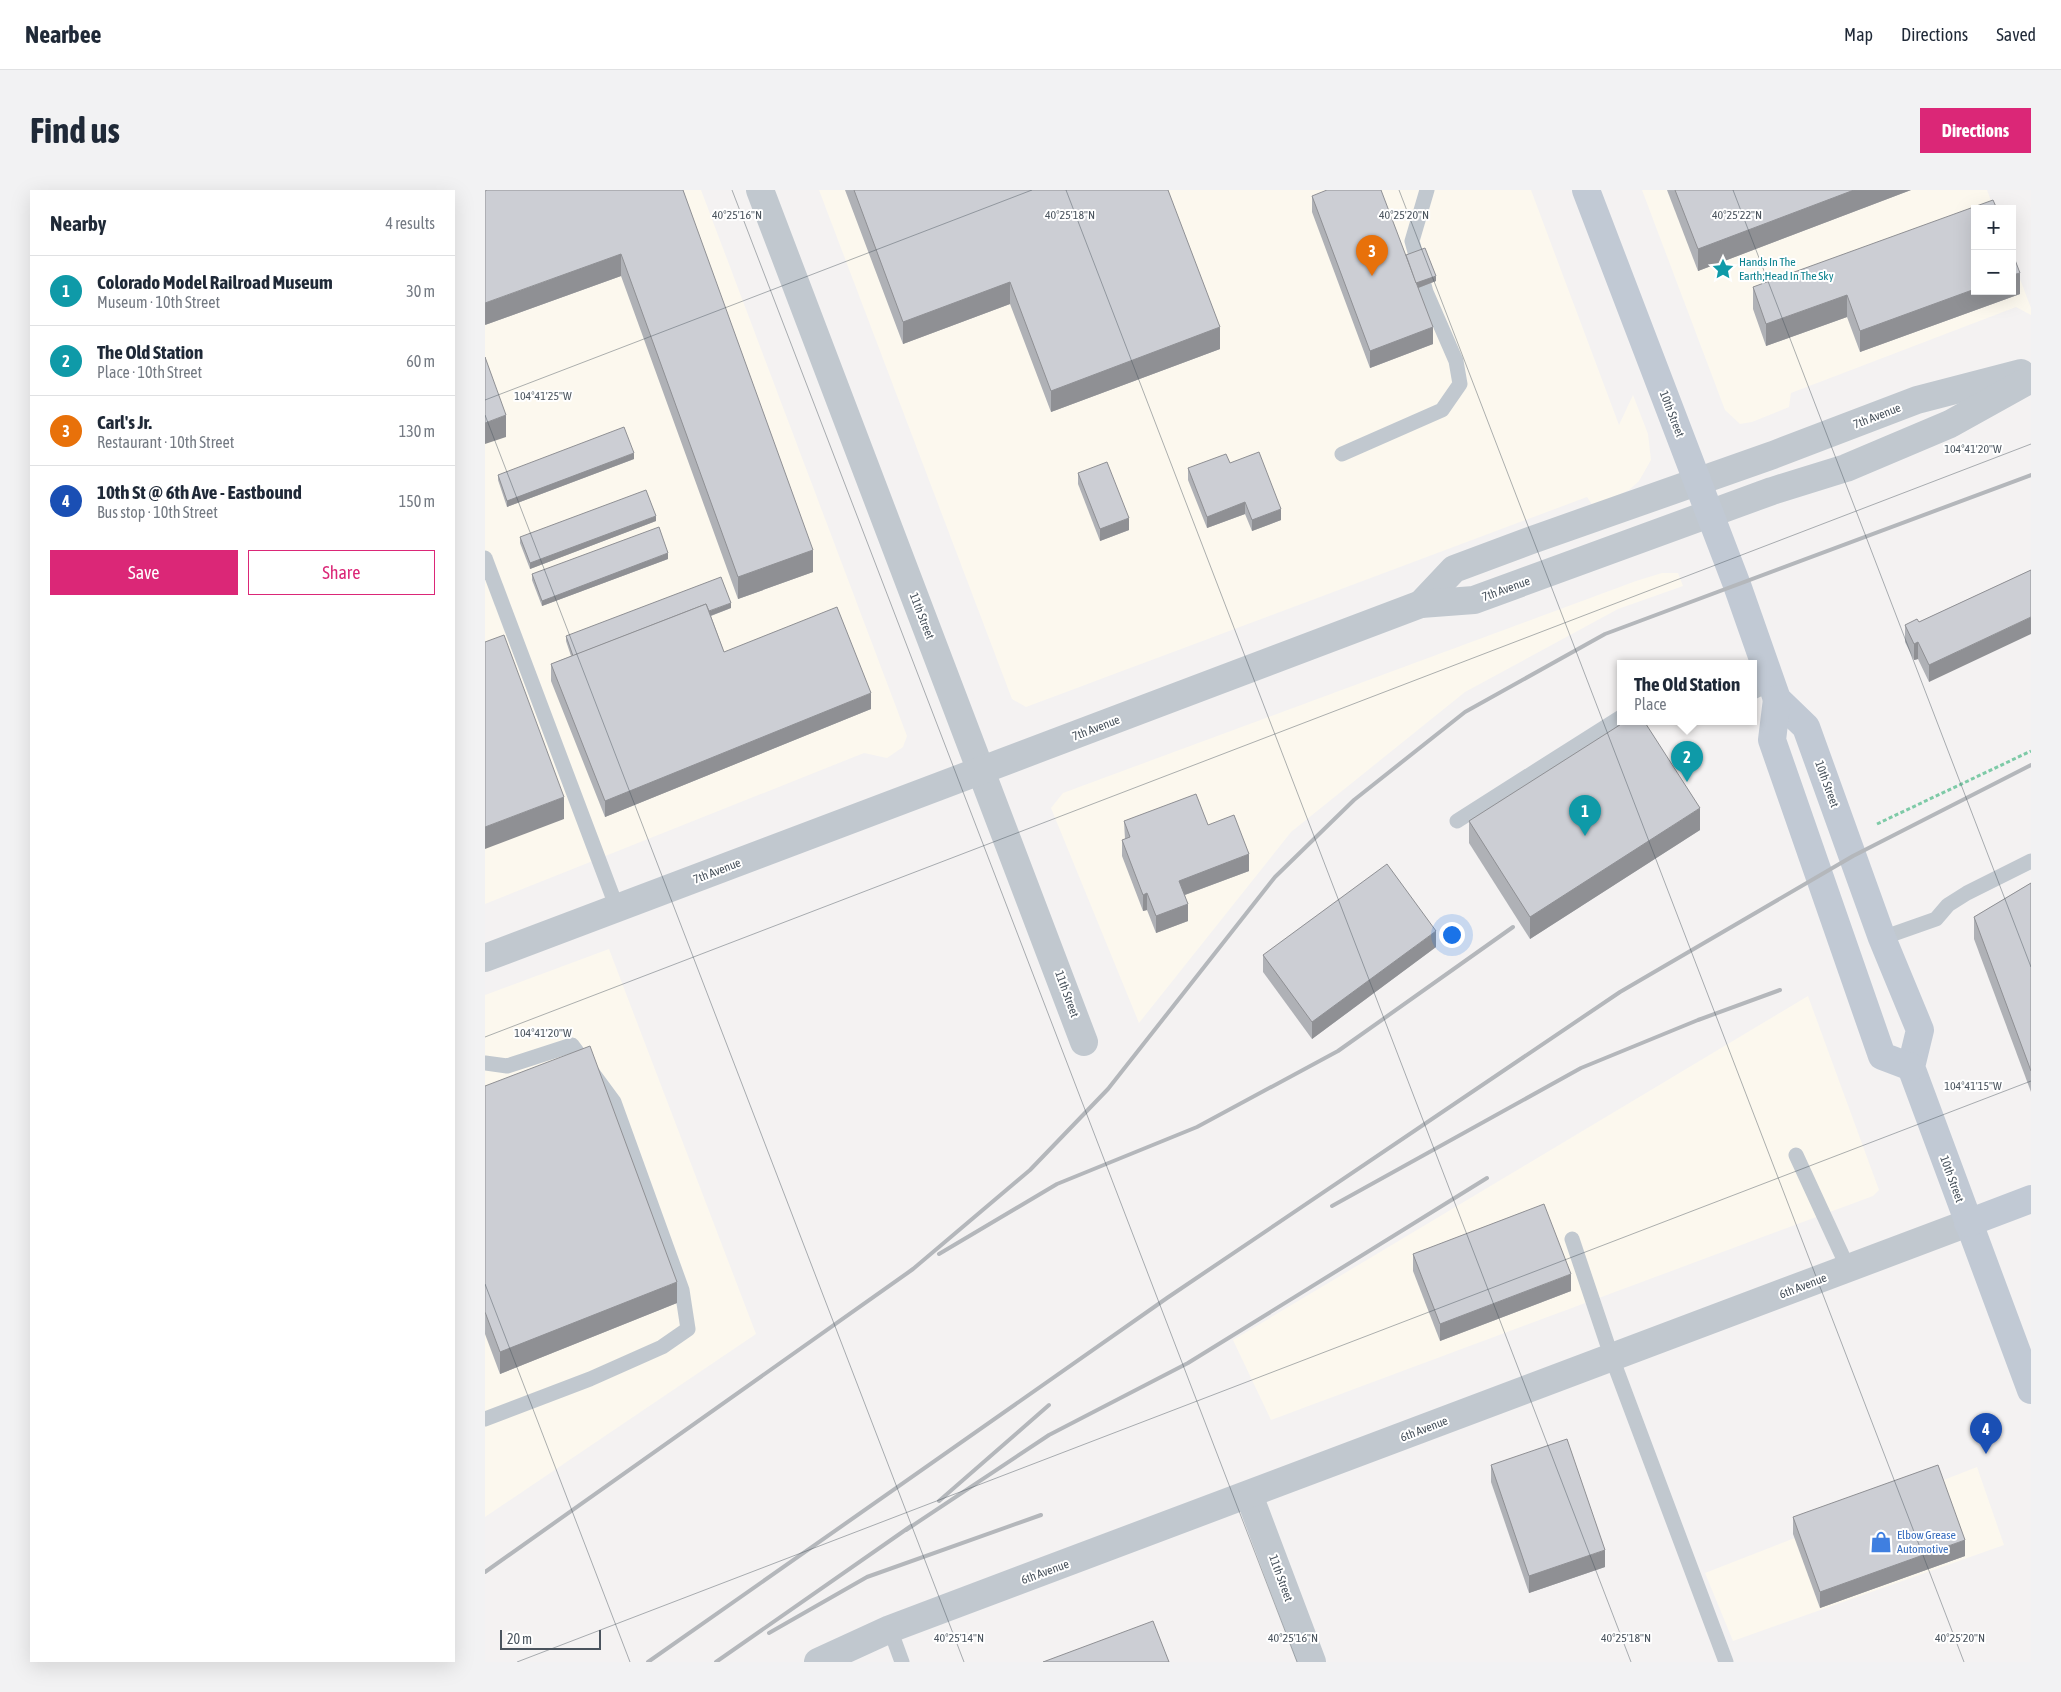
<!DOCTYPE html>
<html lang="en">
<head>
<meta charset="utf-8">
<style>
  :root { --surface:#fff; --page:#f2f2f3; --text:#1f2937; --muted:#747a83; --line:#e0e1e3; --accent:#db2777 }
  body { margin:0; font-family:"Asap Condensed",sans-serif; background:var(--page); color:var(--text) }
  .controls { position:absolute; right:15px; top:15px; display:grid; overflow:hidden; border-radius:0px; box-shadow:0 5px 20px #0002 }
  .controls button { width:45px; height:45px; display:grid; place-items:center; padding:0; border:0; border-bottom:1px solid var(--line); background:var(--surface); color:var(--text); font:25px sans-serif }
  .scale { position:absolute; left:15px; bottom:12px; width:101px; box-sizing:border-box; padding-left:5px; border:2px solid #4a545e; border-top:0; font-size:14px; line-height:18px; white-space:nowrap; color:#4a545e; -webkit-text-stroke:4px #fff; paint-order:stroke }
  .you { position:absolute; left:966px; top:744px; width:18px; height:18px; margin:-12px; border:4px solid #fff; border-radius:50%; background:#1a73e8; box-shadow:0 0 0 8px #1a73e833 }
  .badge { display:grid; place-items:center; width:32px; height:32px; border-radius:50%; background:var(--accent); color:#fff; font-size:16px; font-weight:700 }
  .pin { position:absolute; translate:-50% -41px; filter:drop-shadow(0 1px 2px #0008) }
  .pin::after { content:''; position:absolute; top:26px; width:18px; height:15px; background:inherit; clip-path:polygon(0 0,100% 0,50% 100%) }
  .popup { position:absolute; left:1132px; top:470px; width:140px; height:65px; box-sizing:border-box; display:grid; place-content:center; border-radius:0px; background:var(--surface); filter:drop-shadow(0 1px 4px #0005); font-size:16px; white-space:nowrap; color:var(--muted) }
  .popup b { font-size:19px; color:var(--text) }
  .popup::after { content:''; position:absolute; left:50%; top:100%; margin-left:-10px; border:10px solid transparent; border-top-color:var(--surface) }
  .list { margin:0; padding:0; list-style:none }
  h2 { display:flex; justify-content:space-between; align-items:center; height:65px; margin:0; padding:0 20px; font-size:21px }
  h2 small { font-size:16px; font-weight:400; color:var(--muted) }
  .list li { display:grid; grid-template-columns:32px 1fr auto; gap:15px; align-items:center; box-sizing:border-box; height:70px; padding:0 20px; border-top:1px solid var(--line) }
  .list b { display:block; font-size:19px; white-space:nowrap }
  .list p { margin:0; font-size:16px; white-space:nowrap; color:var(--muted) }
  .list em { font-size:16px; font-style:normal; color:var(--muted) }
  .actions { display:flex; gap:10px; padding:15px 20px }
  .actions a { flex:1; padding:11px 0; border:1px solid var(--accent); border-radius:0px; text-align:center; font-size:18px; color:var(--accent) }
  .actions .main { background:var(--accent); color:#fff }
  .map { position:relative; flex:none; width:1546px; height:1472px; overflow:hidden; border-radius:0px }
  header { display:flex; align-items:center; gap:30px; box-sizing:border-box; height:70px; padding:0 25px; background:var(--surface); border-bottom:1px solid var(--line) }
  header strong { font-size:24px }
  nav { display:flex; gap:28px; margin-inline-start:auto; font-size:18px }
  .intro { display:flex; align-items:center; justify-content:space-between; box-sizing:border-box; height:120px; padding:0 30px }
  h1 { margin:0; font-size:35px }
  .button { padding:12px 22px; border-radius:0px; background:var(--accent); color:#fff; font-size:18px; font-weight:700 }
  main { display:flex; gap:30px; padding:0 30px }
  aside { flex:1; background:var(--surface); border-radius:0px; box-shadow:0 5px 20px #0002 }
  .map>svg:first-child { display:block }
</style>
</head>
<body>
<header>
<strong>Nearbee</strong>
<nav><a>Map</a><a>Directions</a><a>Saved</a></nav>
</header>
<div class="intro"><h1>Find us</h1><a class="button">Directions</a></div>
<main>
<aside>
<h2>Nearby<small>4 results</small></h2>
<ul class="list">
<li><span class="badge" style="background:#0f9aa8">1</span><div><b>Colorado Model Railroad Museum</b><p>Museum · 10th Street</p></div><em>30 m</em></li>
<li><span class="badge" style="background:#0f9aa8">2</span><div><b>The Old Station</b><p>Place · 10th Street</p></div><em>60 m</em></li>
<li><span class="badge" style="background:#e8710a">3</span><div><b>Carl's Jr.</b><p>Restaurant · 10th Street</p></div><em>130 m</em></li>
<li><span class="badge" style="background:#1a4fb4">4</span><div><b>10th St @ 6th Ave - Eastbound</b><p>Bus stop · 10th Street</p></div><em>150 m</em></li>
</ul>
<div class="actions"><a class="main">Save</a><a>Share</a></div>
</aside>
<div class="map">
<svg width="1546" height="1472" viewBox="0 0 1546 1472">
  <rect width="100%" height="100%" fill="#f4f2f2"/>
  <!-- commercial -->
  <g fill="#fcf8ee">
    <polygon points="216,0 422,546 418,557 402,568 379,563 0,714 0,1"/>
    <polygon points="334,0 1046,0 1134,235 1148,205 1163,244 1166,270 1154,291 1144,300 1108,316 1102,307 541,517 527,509"/>
    <polygon points="1157,0 1502,0 1509,19 1490,19 1490,101 1527,101 1527,68 1546,118 1546,125 1531,117 1306,203 1304,217 1267,232 1255,234 1240,220"/>
    <polygon points="1177,383 1193,383 1198,396 1133,419 980,502 806,642 654,833 566,618 578,603 1151,391"/>
    <polygon points="124,759 271,1144 0,1327 0,805"/>
    <polygon points="1323,806 1394,1000 1388,1006 786,1230 748,1150"/>
    <polygon points="1492,1277 1519,1355 1248,1451 1220,1383"/>
  </g>
  <g fill="none" stroke-linecap="round" stroke-linejoin="round">
    <!-- path -->
    <polyline stroke="#7ecaa7" stroke-width="3" stroke-dasharray="4 2.5" stroke-linecap="butt" points="1392,634 1546,561"/>
    <!-- lane -->
    <g stroke="#c1c8cf" stroke-width="15">
      <polyline points="857,264 957,220 975,194 971,171 941,102 927,51 942,0"/>
      <polyline points="0,368 132,718"/>
      <polyline points="1268,502 1287,493"/>
      <polyline points="972,631 1136,527"/>
      <polyline points="1397,748 1451,729 1463,715 1482,703 1546,671"/>
      <polyline points="0,873 22,876 87,855 129,912 197,1100 203,1139 177,1157 105,1189 0,1229"/>
      <polyline points="1311,965 1363,1078"/>
      <polyline points="1087,1049 1127,1168 1241,1472"/>
      <polyline points="405,1439 417,1472"/>
    </g>
    <!-- street -->
    <g stroke="#c1c8cf" stroke-width="28">
      <polyline points="275,0 599,852"/>
      <polyline points="936,414 969,379 1044,351 1288,265 1432,210 1536,183"/>
      <polyline points="0,768 936,414 989,410 1287,301 1361,278 1465,234 1546,189"/>
      <polyline points="764,1305 827,1472"/>
      <polyline points="333,1472 405,1439 1483,1033"/>
    </g>
    <!-- secondary -->
    <g stroke="#c1c9d4" stroke-width="28">
      <polyline points="1101,0 1252,395 1292,509 1321,537 1397,748 1435,840 1426,877 1546,1200"/>
      <polyline points="1292,509 1287,550 1397,866 1426,877"/>
      <polyline points="1483,1033 1546,1009"/>
    </g>
    <!-- rail -->
    <g stroke="#b4b7bb" stroke-width="4">
      <polyline points="847,1016 1096,878 1213,830 1295,800"/>
      <polyline points="454,1064 572,994 712,937 853,861 1028,737"/>
      <polyline points="454,1311 564,1215"/>
      <polyline points="421,1340 564,1245 703,1173 1002,988"/>
      <polyline points="0,1382 428,1079 545,980 623,899 790,687 869,610 980,522 1120,444 1546,285"/>
      <polyline points="284,1443 382,1387 556,1325"/>
      <polyline points="163,1472 682,1108 1135,802 1368,666 1546,575"/>
      <polyline points="231,1472 426,1336"/>
    </g>
  </g>
  <!-- wall -->
  <g fill="#afb1b6">
    <polygon points="198,0 328,382 253,409 136,86 0,135"/>
    <polygon points="360,0 683,0 735,159 566,222 525,114 418,154"/>
    <polygon points="1182,0 1426,0 1213,81"/>
    <polygon points="827,6 921,65 951,91 933,98 948,154 885,178 827,22"/>
    <polygon points="1268,97 1535,104 1375,162 1362,127 1281,156 1268,119"/>
    <polygon points="149,269 22,317 13,290 13,285"/>
    <polygon points="745,273 796,330 767,341 760,324 722,338 703,290 703,278"/>
    <polygon points="593,283 644,340 615,351 593,294"/>
    <polygon points="171,331 45,379 35,353 35,347"/>
    <polygon points="183,369 57,416 47,390 47,384"/>
    <polygon points="1546,380 1444,492 1433,469 1429,470 1420,452 1420,435 1434,432"/>
    <polygon points="246,418 226,426 239,462 386,519 120,627 66,491 66,474 86,466 81,451 81,446"/>
    <polygon points="639,631 723,635 764,681 700,705 703,731 671,743 662,720 658,721 637,666 637,650 640,649"/>
    <polygon points="984,631 1215,640 1045,749 984,653"/>
    <polygon points="1546,693 1546,902 1489,749 1489,727"/>
    <polygon points="951,757 827,849 778,782 778,765"/>
    <polygon points="0,896 192,1113 15,1184 0,1144"/>
    <polygon points="928,1064 1086,1101 955,1151 928,1081"/>
    <polygon points="1006,1275 1120,1377 1044,1403 1006,1292"/>
    <polygon points="1308,1327 1480,1366 1335,1418 1308,1344"/>
  </g>
  <!-- shaded-wall -->
  <g fill="#8f9094">
    <polygon points="1369,0 1426,0 1213,81 1213,59"/>
    <polygon points="136,64 136,86 0,135 0,113"/>
    <polygon points="1535,83 1535,104 1375,162 1375,141 1490,99 1490,101 1527,101 1527,85"/>
    <polygon points="951,86 951,91 928,100 928,94"/>
    <polygon points="525,92 525,114 418,154 418,132"/>
    <polygon points="1362,105 1362,127 1281,156 1281,134"/>
    <polygon points="735,137 735,159 566,222 566,201"/>
    <polygon points="948,137 948,154 885,178 885,161"/>
    <polygon points="21,225 21,247 0,254 0,233"/>
    <polygon points="149,263 149,269 22,317 22,311"/>
    <polygon points="760,312 760,324 722,338 722,327"/>
    <polygon points="796,319 796,330 767,341 767,330"/>
    <polygon points="171,326 171,331 45,379 45,373"/>
    <polygon points="644,328 644,340 615,351 615,339"/>
    <polygon points="328,360 328,382 253,409 253,387"/>
    <polygon points="183,363 183,369 57,416 57,411"/>
    <polygon points="246,413 246,418 90,477 90,471"/>
    <polygon points="1546,427 1546,444 1444,492 1444,475"/>
    <polygon points="1433,452 1433,469 1429,470 1429,454"/>
    <polygon points="386,503 386,519 120,627 120,611"/>
    <polygon points="79,607 79,629 0,659 0,637"/>
    <polygon points="1215,618 1215,640 1045,749 1045,727"/>
    <polygon points="764,664 764,681 694,707 694,691"/>
    <polygon points="662,703 662,720 658,721 658,705"/>
    <polygon points="703,714 703,731 671,743 671,726"/>
    <polygon points="951,741 951,757 827,849 827,832"/>
    <polygon points="1086,1084 1086,1101 955,1151 955,1134"/>
    <polygon points="192,1092 192,1113 15,1184 15,1162"/>
    <polygon points="1480,1350 1480,1366 1335,1418 1335,1402"/>
    <polygon points="1120,1360 1120,1377 1044,1403 1044,1386"/>
  </g>
  <!-- building -->
  <g fill="#ccced4" stroke="#8f9094">
    <polygon points="2,0 198,0 328,360 253,387 136,64 0,113 0,1"/>
    <polygon points="369,0 683,0 735,137 566,201 525,92 418,132"/>
    <polygon points="842,0 896,0 948,137 885,161 827,6"/>
    <polygon points="1190,0 1369,0 1213,59"/>
    <polygon points="1508,10 1512,19 1490,19 1490,99 1375,141 1362,105 1281,134 1268,97"/>
    <polygon points="940,58 951,86 931,93 921,65"/>
    <polygon points="1527,62 1535,83 1527,85"/>
    <polygon points="0,167 21,225 0,233"/>
    <polygon points="139,237 149,263 22,311 13,285"/>
    <polygon points="774,262 796,319 767,330 760,312 722,327 703,278 741,264 745,273"/>
    <polygon points="622,272 644,328 615,339 593,283"/>
    <polygon points="161,300 171,326 45,373 35,347"/>
    <polygon points="174,337 183,363 57,411 47,384"/>
    <polygon points="1546,380 1546,427 1444,475 1433,452 1429,454 1420,435 1432,429 1434,432"/>
    <polygon points="236,387 246,413 224,421 221,414 88,466 81,446"/>
    <polygon points="221,414 239,462 352,417 386,503 120,611 66,474"/>
    <polygon points="19,445 79,607 0,637 0,452"/>
    <polygon points="1141,531 1159,531 1215,618 1045,727 984,631"/>
    <polygon points="711,604 723,635 749,625 764,664 694,691 703,714 671,726 662,703 658,705 637,650 645,647 639,631"/>
    <polygon points="902,674 951,741 827,832 778,765"/>
    <polygon points="1546,693 1546,881 1489,727"/>
    <polygon points="105,856 192,1092 15,1162 0,1122 0,896"/>
    <polygon points="1059,1014 1086,1084 955,1134 928,1064"/>
    <polygon points="1082,1249 1120,1360 1044,1386 1006,1275"/>
    <polygon points="1453,1275 1480,1350 1335,1402 1308,1327"/>
    <polygon points="668,1431 684,1472 558,1472"/>
  </g>
  <!-- ticks -->
  <path fill="none" stroke="#4a545e" stroke-width="1" stroke-opacity="0.45" d="M247,0L812,1472M581,0L1146,1472M914,0L1479,1472M1248,0L1546,777M0,210L547,0M0,225L479,1472M0,847L1546,254M0,1094L145,1472M32,1472L1546,891"/>
  <!-- icons -->
  <defs>
    <g id="sight-bare" transform="scale(1.725)"><path d="M0-6L1.8-2.2L6-1.7L2.9 1.2L3.7 5.4L0 3.3L-3.7 5.4L-2.9 1.2L-6-1.7L-1.8-2.2Z" fill="#0f9aa8" stroke="#fff" stroke-width="2.5" paint-order="stroke"/></g>
    <g id="shop-bare" transform="scale(1.725)"><path d="M-5-2.5h2.3a2.7 3.5 0 0 1 5.4 0H5L5.5 6h-11ZM-1.5-2.5h3a1.5 2.3 0 0 0-3 0Z" fill="#3f7fe0" stroke="#fff" stroke-width="2.5" paint-order="stroke"/></g>
  </defs>
  <g fill-rule="evenodd">
    <use href="#sight-bare" x="1238" y="79"/>
    <use href="#shop-bare" x="1396" y="1352"/>
  </g>
  <g text-anchor="middle" dominant-baseline="central" stroke-width="4" stroke-linejoin="round" paint-order="stroke">
    <!-- culture labels -->
    <g font-size="12" fill="#0d838f" stroke="#fff" text-anchor="start">
      <text x="1254" y="72">Hands In The<tspan x="1254" dy="14">Earth;Head In The Sky</tspan></text>
    </g>
    <!-- street labels -->
    <g font-size="12" fill="#4a545e" stroke="#fff">
      <text transform="translate(1187 224) rotate(69)">10th Street</text>
      <text transform="translate(1392 226) rotate(-21)">7th Avenue</text>
      <text transform="translate(1021 399) rotate(-20)">7th Avenue</text>
      <text transform="translate(437 426) rotate(69)">11th Street</text>
      <text transform="translate(611 538) rotate(-21)">7th Avenue</text>
      <text transform="translate(1342 594) rotate(70)">10th Street</text>
      <text transform="translate(232 681) rotate(-21)">7th Avenue</text>
      <text transform="translate(582 804) rotate(70)">11th Street</text>
      <text transform="translate(1467 989) rotate(70)">10th Street</text>
      <text transform="translate(1318 1096) rotate(-21)">6th Avenue</text>
      <text transform="translate(939 1239) rotate(-21)">6th Avenue</text>
      <text transform="translate(560 1382) rotate(-20)">6th Avenue</text>
      <text transform="translate(796 1388) rotate(70)">11th Street</text>
    </g>
    <!-- shop labels -->
    <g font-size="12" fill="#366cbe" stroke="#fff" text-anchor="start">
      <text x="1412" y="1345">Elbow Grease<tspan x="1412" dy="14">Automotive</tspan></text>
    </g>
  </g>
  <g font-size="12" text-anchor="middle" fill="#4a545e" stroke="#fff" stroke-width="4" stroke-linejoin="round" paint-order="stroke">
    <text x="585" y="29">40°25'18"N</text>
    <text x="252" y="29">40°25'16"N</text>
    <text x="919" y="29">40°25'20"N</text>
    <text x="1252" y="29">40°25'22"N</text>
    <text x="58" y="210">104°41'25"W</text>
    <text x="1488" y="263">104°41'20"W</text>
    <text x="58" y="847">104°41'20"W</text>
    <text x="1488" y="900">104°41'15"W</text>
    <text x="474" y="1452">40°25'14"N</text>
    <text x="808" y="1452">40°25'16"N</text>
    <text x="1141" y="1452">40°25'18"N</text>
    <text x="1475" y="1452">40°25'20"N</text>
  </g>
</svg>
<div class="controls">
<button>+</button>
<button>−</button>
</div>
<div class="scale">20 m</div>
<div class="you"></div>
<div class="pin badge" style="left:1100px;top:646px;background:#0f9aa8">1</div>
<div class="pin badge" style="left:1202px;top:592px;background:#0f9aa8">2</div>
<div class="popup"><b>The Old Station</b>Place</div>
<div class="pin badge" style="left:887px;top:86px;background:#e8710a">3</div>
<div class="pin badge" style="left:1501px;top:1264px;background:#1a4fb4">4</div>
</div>
</main>
</body>
</html>
